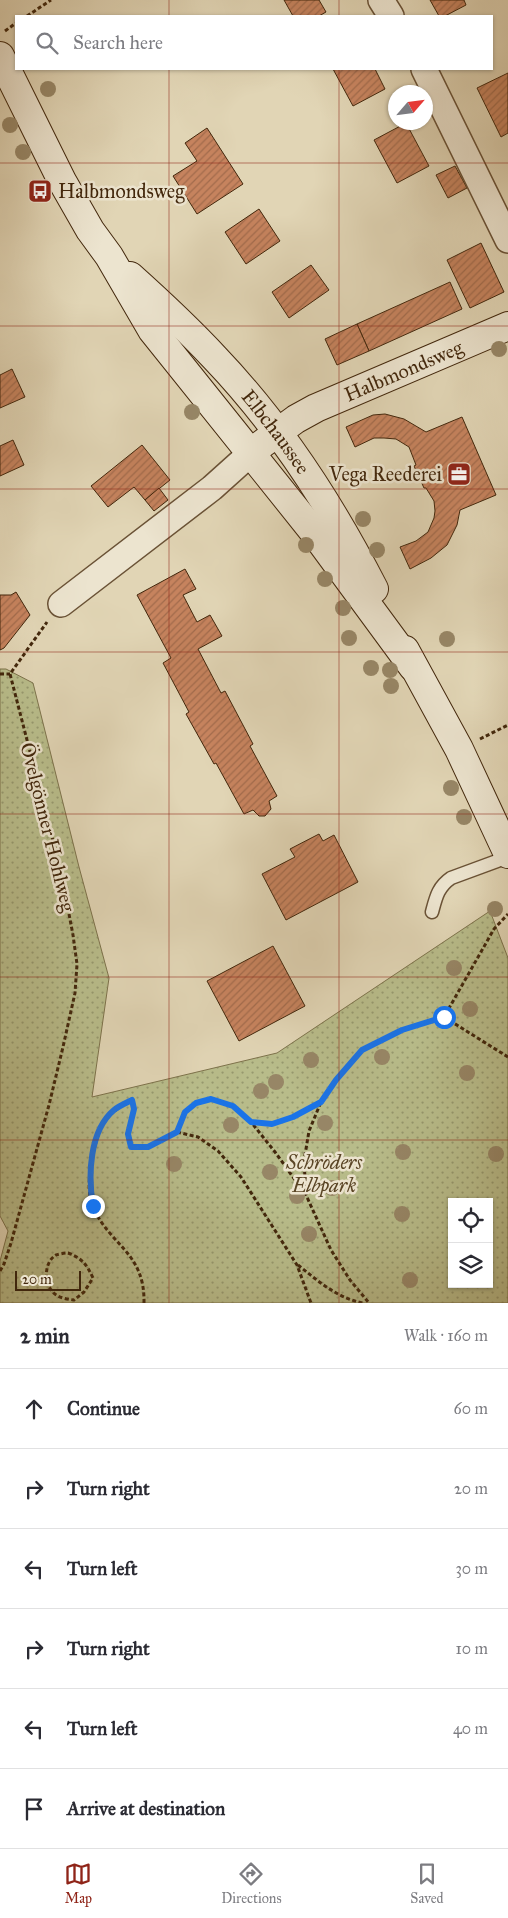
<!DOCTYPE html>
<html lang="en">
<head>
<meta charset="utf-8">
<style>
  :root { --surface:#fff; --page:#f7f7f7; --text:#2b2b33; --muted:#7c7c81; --line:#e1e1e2; --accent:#8f2418 }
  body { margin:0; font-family:"IM FELL Great Primer",serif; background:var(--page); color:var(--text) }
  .controls { position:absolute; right:15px; bottom:15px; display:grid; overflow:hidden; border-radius:0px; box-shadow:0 1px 4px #0004 }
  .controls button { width:45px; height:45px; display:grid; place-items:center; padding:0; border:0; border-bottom:1px solid var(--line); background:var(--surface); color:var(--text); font:25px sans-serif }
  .compass { position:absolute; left:388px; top:85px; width:45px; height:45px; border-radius:50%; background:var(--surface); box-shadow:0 1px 4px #0004; rotate:62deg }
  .scale { position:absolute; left:15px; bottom:12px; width:66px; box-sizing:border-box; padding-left:5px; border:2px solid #42270c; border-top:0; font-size:14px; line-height:18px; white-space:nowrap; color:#42270c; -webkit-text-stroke:4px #ece4cf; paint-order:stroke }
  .stop { position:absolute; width:15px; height:15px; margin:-11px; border:4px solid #1a73e8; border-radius:50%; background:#fff }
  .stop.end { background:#1a73e8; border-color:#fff; box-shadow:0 1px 5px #0008 }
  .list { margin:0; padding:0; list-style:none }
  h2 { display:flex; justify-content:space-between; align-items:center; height:65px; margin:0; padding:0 20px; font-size:21px }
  h2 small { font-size:16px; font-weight:400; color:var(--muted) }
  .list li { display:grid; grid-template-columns:32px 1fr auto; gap:15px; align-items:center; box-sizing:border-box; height:80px; padding:0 20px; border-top:1px solid var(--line) }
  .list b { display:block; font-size:19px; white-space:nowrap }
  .list em { font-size:16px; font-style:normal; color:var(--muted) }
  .icon { flex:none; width:28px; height:28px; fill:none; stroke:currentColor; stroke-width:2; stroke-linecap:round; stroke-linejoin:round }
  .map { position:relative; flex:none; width:508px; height:1303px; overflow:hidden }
  .search { position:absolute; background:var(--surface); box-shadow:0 1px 4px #0004; left:15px; right:15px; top:15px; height:55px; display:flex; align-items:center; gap:12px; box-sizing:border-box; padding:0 18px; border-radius:0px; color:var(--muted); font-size:19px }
  .sheet { height:545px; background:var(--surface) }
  nav { display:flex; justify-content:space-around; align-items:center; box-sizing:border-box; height:70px; border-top:1px solid var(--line); background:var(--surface); font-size:14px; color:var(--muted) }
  nav a { display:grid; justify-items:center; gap:2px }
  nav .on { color:var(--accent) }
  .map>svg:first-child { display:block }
</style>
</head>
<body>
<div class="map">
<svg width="508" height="1303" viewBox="0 0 508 1303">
  <defs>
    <pattern id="park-dots" width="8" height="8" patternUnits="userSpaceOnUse" patternTransform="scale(1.25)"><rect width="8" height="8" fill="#b8bc8a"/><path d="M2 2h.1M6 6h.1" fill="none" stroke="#97996f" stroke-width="1.8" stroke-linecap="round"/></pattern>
    <pattern id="building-hatch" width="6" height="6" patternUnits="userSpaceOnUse" patternTransform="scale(1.25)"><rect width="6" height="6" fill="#c6835e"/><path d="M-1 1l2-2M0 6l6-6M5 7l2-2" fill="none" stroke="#a26b4c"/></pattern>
  </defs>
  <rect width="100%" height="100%" fill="#e1d5b5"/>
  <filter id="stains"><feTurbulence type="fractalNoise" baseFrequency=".004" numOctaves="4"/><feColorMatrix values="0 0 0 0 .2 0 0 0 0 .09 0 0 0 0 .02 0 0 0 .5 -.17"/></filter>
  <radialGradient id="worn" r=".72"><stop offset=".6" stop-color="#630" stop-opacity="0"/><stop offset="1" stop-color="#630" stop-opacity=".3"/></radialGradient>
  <!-- park -->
  <path fill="url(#park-dots)" stroke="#7d724b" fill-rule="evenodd" d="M6,669L33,683L79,867L109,978L92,1097L277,1053L490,911L508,958V1303H0V1261L8,1231L0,1216V669ZM452,1202H489V1284H452Z"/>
  <!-- building -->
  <g fill="url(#building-hatch)" stroke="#42270c">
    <polygon points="284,0 319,0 326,12 319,16 293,16"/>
    <polygon points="430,0 464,0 466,5 445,16 439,16"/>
    <polygon points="333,69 375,69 385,89 353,106"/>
    <polygon points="508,73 508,133 501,137 477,88"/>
    <polygon points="406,123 429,166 397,183 374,140"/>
    <polygon points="207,128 243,184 197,214 173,176 197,161 185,143"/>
    <polygon points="455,166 467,188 448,198 436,175"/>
    <polygon points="259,209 280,241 246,264 225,232"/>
    <polygon points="481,243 504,292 470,308 447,260"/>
    <polygon points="311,265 329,290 289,318 272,292"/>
    <polygon points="450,282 462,309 369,351 357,324"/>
    <polygon points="357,324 369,351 337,365 325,339"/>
    <polygon points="12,369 25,397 0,408 0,375"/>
    <polygon points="385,414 404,419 426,432 462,417 496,495 460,510 457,525 447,545 431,558 410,569 400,547 416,541 428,532 434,518 435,511 434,501 426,488 424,488 414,466 416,465 409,447 396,439 384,438 374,438 355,447 346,427 373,415"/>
    <polygon points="13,440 24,465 0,476 0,446"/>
    <polygon points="142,445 170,480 145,500 134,487 108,507 91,486"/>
    <polygon points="159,488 168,500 154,511 145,500"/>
    <polygon points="185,569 196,589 183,595 197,622 210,615 222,636 198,649 221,693 225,691 253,744 250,746 277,796 269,801 271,809 265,816 259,816 253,810 244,814 216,763 214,764 186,714 189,712 163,663 171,658 137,595"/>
    <polygon points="16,592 30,615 4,648 0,650 0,595 11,595"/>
    <polygon points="319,834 323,841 334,835 358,882 286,920 262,874 295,857 290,849"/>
    <polygon points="273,946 305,1006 239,1041 207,981"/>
  </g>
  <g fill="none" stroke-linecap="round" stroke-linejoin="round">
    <!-- lane casing -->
    <g stroke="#6a5236" stroke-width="15">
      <path id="lane" d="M432,912C436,897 438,887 451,878L508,857"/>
    </g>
    <!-- street casing -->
    <g stroke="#6a5236" stroke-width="28">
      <g id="street">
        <polyline points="381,0 391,16"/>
        <polyline points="424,69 508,240"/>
        <polyline points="61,604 212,488 251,453"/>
      </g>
    </g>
    <!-- secondary casing -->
    <g stroke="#42270c" stroke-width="30">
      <g id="secondary">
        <polyline points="0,56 62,181 90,230 109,256 152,330 313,531 413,667"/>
        <path id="s1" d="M130,276C159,302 188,329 215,358C279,425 332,507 374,589"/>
        <path id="s2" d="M262,444L296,419L316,408L508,326"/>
        <polyline points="405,650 459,749 508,854"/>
      </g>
    </g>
    <!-- path -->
    <g stroke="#42270c" stroke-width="3" stroke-dasharray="4 2.5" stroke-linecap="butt">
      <polyline points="27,16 51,0"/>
      <polyline points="5,31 16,23"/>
      <polyline points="0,674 10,674"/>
      <polyline points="480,739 508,725"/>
      <polyline points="444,1017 508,1057"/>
      <polyline points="252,1122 272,1124 293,1117 321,1102"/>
      <polyline points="177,1132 198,1137 218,1151 241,1177 297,1265 311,1303"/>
      <polyline points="306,1195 304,1161 309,1131 321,1102 336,1080 362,1050 402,1030 444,1017 494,929 508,914"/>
      <path d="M68,1253C82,1258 87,1265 93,1278L84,1292L74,1300C67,1299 57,1298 52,1291C44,1282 44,1262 56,1255C59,1254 64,1253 68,1253Z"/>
      <path d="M298,1265C318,1281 337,1298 363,1303"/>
      <polyline points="0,1271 4,1264 11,1243 49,1105 63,1047 75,993 77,964 73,935 61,872 10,674 47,622"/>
      <path d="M144,1303C145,1252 110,1246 93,1207C86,1190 90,1167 94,1150C101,1121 105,1115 132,1100L134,1109L127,1134L131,1147H148L177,1132L185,1113L196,1103L211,1099L233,1106L251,1122L275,1152L306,1195L331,1250L350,1280L369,1303"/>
    </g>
    <!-- lane -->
    <use href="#lane" stroke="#ece4cf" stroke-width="12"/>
    <!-- street -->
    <use href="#street" stroke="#ece4cf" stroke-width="25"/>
    <!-- secondary -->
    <use href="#secondary" stroke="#ece4cf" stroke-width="28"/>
  </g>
  <!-- trees -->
  <g fill="#978666">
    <circle cx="48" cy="89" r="8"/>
    <circle cx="10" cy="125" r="8"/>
    <circle cx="23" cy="152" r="8"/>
    <circle cx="499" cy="349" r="8"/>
    <circle cx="192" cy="412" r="8"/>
    <circle cx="363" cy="519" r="8"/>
    <circle cx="306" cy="545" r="8"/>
    <circle cx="377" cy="550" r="8"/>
    <circle cx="325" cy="579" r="8"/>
    <circle cx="343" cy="608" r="8"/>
    <circle cx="349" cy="638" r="8"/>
    <circle cx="447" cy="639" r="8"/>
    <circle cx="371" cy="668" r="8"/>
    <circle cx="390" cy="670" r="8"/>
    <circle cx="391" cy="686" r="8"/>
    <circle cx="451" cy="788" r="8"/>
    <circle cx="464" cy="817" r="8"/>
    <circle cx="495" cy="909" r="8"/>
    <circle cx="454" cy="968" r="8"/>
    <circle cx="470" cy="1009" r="8"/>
    <circle cx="382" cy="1057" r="8"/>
    <circle cx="311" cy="1060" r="8"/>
    <circle cx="467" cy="1073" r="8"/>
    <circle cx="276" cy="1082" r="8"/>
    <circle cx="261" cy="1091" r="8"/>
    <circle cx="325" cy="1123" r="8"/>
    <circle cx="231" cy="1125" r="8"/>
    <circle cx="403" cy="1152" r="8"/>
    <circle cx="496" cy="1154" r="8"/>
    <circle cx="174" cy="1164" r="8"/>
    <circle cx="270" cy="1172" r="8"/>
    <circle cx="332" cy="1188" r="8"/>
    <circle cx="297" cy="1196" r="8"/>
    <circle cx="402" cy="1214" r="8"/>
    <circle cx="309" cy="1234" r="8"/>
    <circle cx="410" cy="1280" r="8"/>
  </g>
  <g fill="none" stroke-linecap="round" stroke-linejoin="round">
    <!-- route -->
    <path stroke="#1a73e8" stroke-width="6" d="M93,1206C88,1176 89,1131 114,1110C119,1106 126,1103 132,1100L134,1109L128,1134L131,1147H148L177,1132L185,1112L196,1103L211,1099L233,1106L251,1122L272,1124L293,1117L321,1102L336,1080L362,1050L402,1030L444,1017"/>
  </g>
  <!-- grid -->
  <path fill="none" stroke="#8f2418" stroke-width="1" stroke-opacity="0.55" d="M169,0V16M339,0V16M169,69V1303M339,69V1303M0,163H508M0,326H508M0,489H508M0,652H508M0,814H508M0,977H508M0,1140H508"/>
  <!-- icons -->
  <defs>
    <g id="bus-square" transform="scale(1.25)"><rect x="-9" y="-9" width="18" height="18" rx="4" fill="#8f2418" stroke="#ece4cf"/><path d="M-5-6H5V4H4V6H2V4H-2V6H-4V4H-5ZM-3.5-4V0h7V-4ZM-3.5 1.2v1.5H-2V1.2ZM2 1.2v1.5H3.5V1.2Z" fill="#fff"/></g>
    <g id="office-square" transform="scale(1.25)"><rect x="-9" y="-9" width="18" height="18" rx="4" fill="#8f2418" stroke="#ece4cf"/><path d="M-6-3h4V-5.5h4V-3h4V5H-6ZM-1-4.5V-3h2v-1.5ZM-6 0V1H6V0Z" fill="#fff"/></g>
  </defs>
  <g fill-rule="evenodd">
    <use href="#bus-square" x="40" y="191"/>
    <use href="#office-square" x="459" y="474"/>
  </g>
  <g text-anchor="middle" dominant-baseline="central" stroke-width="5" stroke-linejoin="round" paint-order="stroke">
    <!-- poi labels -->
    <g font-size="20" fill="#42270c" stroke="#ece4cf" text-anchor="start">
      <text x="58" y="191">Halbmondsweg</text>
      <text x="442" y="474" text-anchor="end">Vega Reederei</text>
    </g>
    <!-- street labels -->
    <g font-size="20" fill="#42270c" stroke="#ece4cf">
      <text stroke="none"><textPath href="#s2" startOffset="160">Halbmondsweg</textPath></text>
      <text stroke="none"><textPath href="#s1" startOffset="214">Elbchaussee</textPath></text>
      <text transform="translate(48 827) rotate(76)">Övelgönner Hohlweg</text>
    </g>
    <!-- park labels -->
    <g font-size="20" font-style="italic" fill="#5a4525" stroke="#ece4cf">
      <text x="324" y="1162">Schröders<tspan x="324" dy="23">Elbpark</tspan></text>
    </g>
  </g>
  <rect width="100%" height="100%" filter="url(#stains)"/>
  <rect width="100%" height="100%" fill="url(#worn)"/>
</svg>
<div class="controls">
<button><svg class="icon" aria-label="locate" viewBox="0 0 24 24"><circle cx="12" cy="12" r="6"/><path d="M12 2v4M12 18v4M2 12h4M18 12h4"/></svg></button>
<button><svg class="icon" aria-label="layers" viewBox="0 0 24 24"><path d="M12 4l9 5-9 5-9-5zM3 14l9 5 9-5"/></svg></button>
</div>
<svg class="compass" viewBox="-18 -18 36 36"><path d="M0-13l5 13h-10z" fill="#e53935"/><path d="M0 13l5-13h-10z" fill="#7c7c81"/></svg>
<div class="scale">20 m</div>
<div class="stop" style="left:444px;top:1017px"></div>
<div class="stop end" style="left:93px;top:1206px"></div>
<div class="search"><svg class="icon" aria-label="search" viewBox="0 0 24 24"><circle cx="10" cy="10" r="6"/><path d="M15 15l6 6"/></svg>Search here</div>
</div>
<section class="sheet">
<h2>2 min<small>Walk · 160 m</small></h2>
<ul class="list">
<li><svg class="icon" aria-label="ahead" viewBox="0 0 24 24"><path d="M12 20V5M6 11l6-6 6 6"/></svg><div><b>Continue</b></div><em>60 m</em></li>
<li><svg class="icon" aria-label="right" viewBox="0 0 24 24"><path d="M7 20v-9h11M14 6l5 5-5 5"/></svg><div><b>Turn right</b></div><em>20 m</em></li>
<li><svg class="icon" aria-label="left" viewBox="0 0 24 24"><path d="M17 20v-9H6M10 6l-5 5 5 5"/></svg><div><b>Turn left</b></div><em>30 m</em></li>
<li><svg class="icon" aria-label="right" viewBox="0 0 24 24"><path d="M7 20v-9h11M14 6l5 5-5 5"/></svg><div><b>Turn right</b></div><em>10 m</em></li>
<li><svg class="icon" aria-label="left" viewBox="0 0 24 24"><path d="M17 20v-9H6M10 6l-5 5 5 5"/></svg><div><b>Turn left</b></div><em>40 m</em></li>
<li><svg class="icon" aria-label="arrive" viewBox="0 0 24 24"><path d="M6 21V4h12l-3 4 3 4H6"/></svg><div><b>Arrive at destination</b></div></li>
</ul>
</section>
<nav>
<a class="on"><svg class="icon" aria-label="map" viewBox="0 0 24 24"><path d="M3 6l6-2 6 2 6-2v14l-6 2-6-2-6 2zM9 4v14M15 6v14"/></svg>Map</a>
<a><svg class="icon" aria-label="directions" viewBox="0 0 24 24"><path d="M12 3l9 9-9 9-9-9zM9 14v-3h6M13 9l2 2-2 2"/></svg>Directions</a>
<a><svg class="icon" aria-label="saved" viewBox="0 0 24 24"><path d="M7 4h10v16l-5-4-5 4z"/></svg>Saved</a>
</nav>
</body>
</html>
